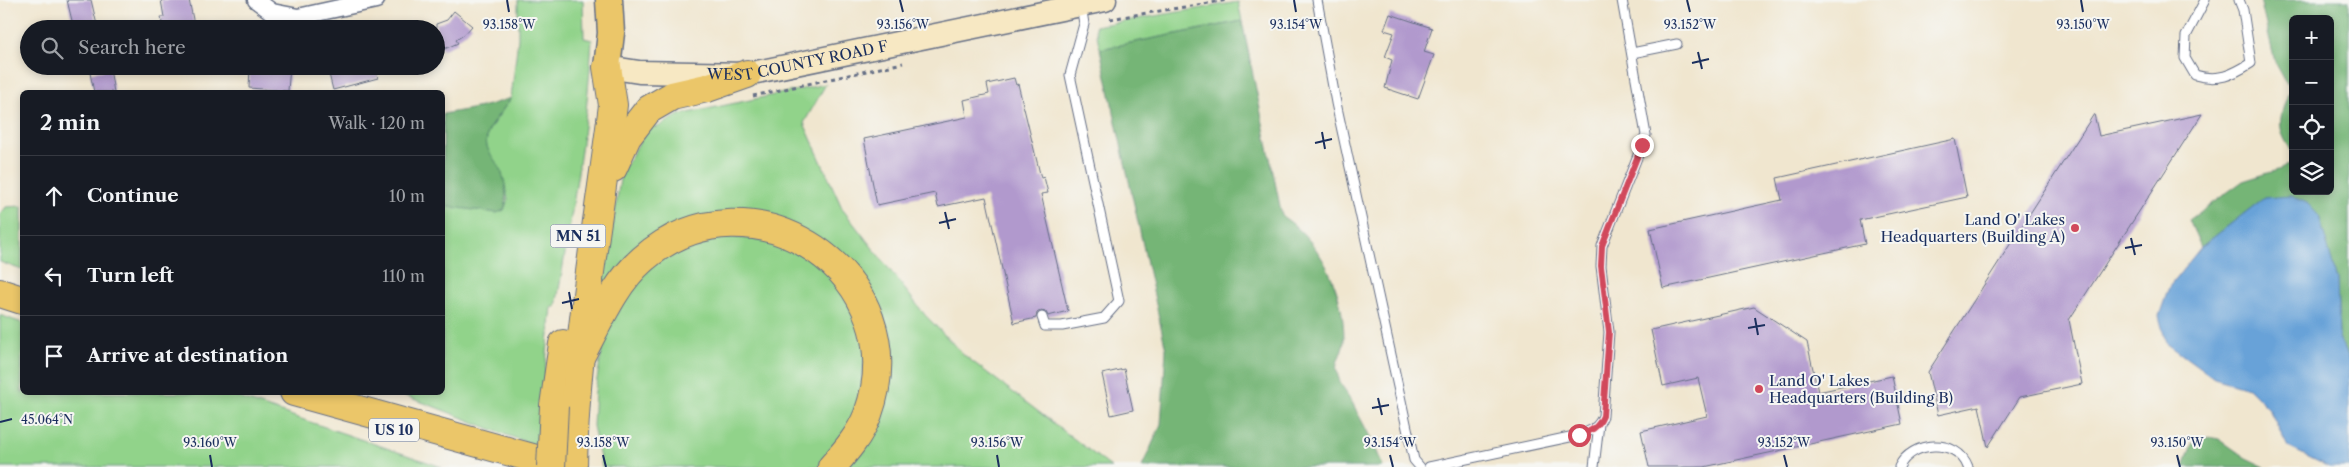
<!DOCTYPE html>
<html lang="en">
<head>
<meta charset="utf-8">
<style>
  :root { --surface:#171b24; --page:#242831; --text:#f1f3f6; --muted:#9ea1a6; --line:#363941 }
  body { margin:0; font-family:"Libre Caslon Text",serif; background:var(--page); color:var(--text) }
  .controls { position:absolute; right:15px; top:15px; display:grid; overflow:hidden; border-radius:8px; box-shadow:0 2px 8px #0003 }
  .controls button { width:45px; height:45px; display:grid; place-items:center; padding:0; border:0; border-bottom:1px solid var(--line); background:var(--surface); color:var(--text); font:25px sans-serif }
  .stop { position:absolute; width:15px; height:15px; margin:-11px; border:4px solid #d1495b; border-radius:50%; background:#fff }
  .stop.end { background:#d1495b; border-color:#fff; box-shadow:0 1px 5px #0008 }
  .list { margin:0; padding:0; list-style:none }
  h2 { display:flex; justify-content:space-between; align-items:center; height:65px; margin:0; padding:0 20px; font-size:21px }
  h2 small { font-size:16px; font-weight:400; color:var(--muted) }
  .list li { display:grid; grid-template-columns:32px 1fr auto; gap:15px; align-items:center; box-sizing:border-box; height:80px; padding:0 20px; border-top:1px solid var(--line) }
  .list b { display:block; font-size:19px; white-space:nowrap }
  .list em { font-size:16px; font-style:normal; color:var(--muted) }
  .icon { flex:none; width:28px; height:28px; fill:none; stroke:currentColor; stroke-width:2; stroke-linecap:round; stroke-linejoin:round }
  .map { position:relative; flex:none; width:2349px; height:467px; overflow:hidden }
  .search { position:absolute; background:var(--surface); box-shadow:0 2px 8px #0003; left:20px; top:20px; width:425px; height:55px; display:flex; align-items:center; gap:12px; box-sizing:border-box; padding:0 18px; border-radius:28px; color:var(--muted); font-size:19px }
  .panel { position:absolute; background:var(--surface); box-shadow:0 2px 8px #0003; left:20px; top:90px; width:425px; height:305px; border-radius:8px }
  .map>svg:first-child { display:block }
</style>
</head>
<body>
<div class="map">
<svg width="2349" height="467" viewBox="0 0 2349 467">
  <rect width="100%" height="100%" fill="#f6f6f2"/>
  <filter id="ink" filterUnits="userSpaceOnUse"><feTurbulence type="fractalNoise" baseFrequency=".02" numOctaves="2"/><feDisplacementMap in="SourceGraphic" scale="10" xChannelSelector="R" yChannelSelector="G"/><feConvolveMatrix kernelMatrix="1 2 1 2 8 2 1 2 1" color-interpolation-filters="sRGB"/></filter>
  <filter id="wash" filterUnits="userSpaceOnUse"><feTurbulence type="fractalNoise" baseFrequency=".0096" numOctaves="4" result="noise"/><feDisplacementMap in="SourceGraphic" scale="20" xChannelSelector="R" yChannelSelector="G"/><feGaussianBlur stdDeviation="1.12" result="paint"/><feColorMatrix in="noise" values="0 0 0 0 0 0 0 0 0 0 0 0 0 0 0 0 0 1.4 0 .05"/><feComposite in="paint" operator="in"/></filter>
  <g filter="url(#wash)">
    <rect width="100%" height="100%" fill="#f0e6cf"/>
    <!-- green -->
    <g fill="#91d38a" stroke="#568174">
      <path d="M518,0H583L584,38L592,40C587,130 571,218 556,307H552L537,446C489,430 444,409 397,393L442,392L443,206L504,210L508,199L500,169L491,158L486,145L488,131L511,98L518,39Z"/>
      <polygon points="1238,2 1242,21 1100,49 1095,26"/>
      <polygon points="826,84 804,123 843,210 925,315 964,355 1111,467 843,467 854,453 872,303 742,216 603,293 597,289 602,254 613,225 621,173 652,122 656,128 679,115 693,112"/>
      <polygon points="22,206 22,270 0,262 0,215 6,207"/>
      <polygon points="711,235 783,242 837,279 866,342 859,409 826,460 817,467 602,467 593,426 595,391 605,332 645,268"/>
      <polygon points="0,315 22,323 22,392 225,393 442,467 0,467"/>
    </g>
    <!-- forest -->
    <g fill="#74b576" stroke="#48726a">
      <path d="M2260,0H2349V361L2339,338L2337,280L2319,216L2264,198L2201,247L2189,220L2243,181L2281,169L2293,162V191H2330V19H2293V152C2274,128 2280,116 2290,89L2275,62Z"/>
      <path d="M1242,21L1282,216C1322,242 1344,292 1344,339C1345,350 1334,361 1337,372C1339,383 1346,392 1352,402C1363,424 1375,444 1383,467H1142L1161,424L1166,350L1100,49Z"/>
      <path d="M511,98C504,109 494,119 489,130C481,148 493,155 500,169C506,181 508,198 504,210L497,213L443,206V114L482,107Z"/>
      <polygon points="2202,436 2219,439 2246,458 2265,467 2184,467 2192,444"/>
    </g>
    <!-- water -->
    <polygon fill="#68a2d8" stroke="#42689b" points="2291,196 2307,203 2319,216 2337,280 2339,338 2349,361 2349,467 2329,467 2288,447 2269,409 2248,388 2214,378 2166,343 2159,316 2169,287 2201,247 2264,198"/>
    <g id="blocks">
      <!-- building -->
      <g fill="#b199cd">
        <polygon points="67,0 91,0 98,29 74,29"/>
        <polygon points="161,0 189,0 195,29 163,29 161,17 164,17"/>
        <polygon points="454,11 472,26 465,34 456,40 458,43 442,50 441,47 436,49 436,24 447,20"/>
        <polygon points="1390,14 1432,28 1424,52 1434,55 1418,99 1385,88 1392,60 1385,57 1394,33 1384,30"/>
        <polygon points="268,66 290,66 288,91 249,88 250,67"/>
        <polygon points="327,66 375,66 378,78 333,90"/>
        <polygon points="110,69 114,92 94,92 90,73"/>
        <polygon points="1014,78 1016,85 1018,84 1041,178 1044,177 1048,193 1041,194 1068,311 1048,316 1046,312 1040,311 1037,313 1036,318 1014,323 986,197 938,207 935,193 877,205 864,139 967,117 964,100 989,94 987,84"/>
        <polygon points="2094,114 2099,136 2202,114 2069,320 2082,384 2020,397 1988,447 1979,406 1938,415 1928,372"/>
        <polygon points="1955,139 1967,197 1860,220 1865,244 1663,288 1650,229 1782,200 1777,178"/>
        <polygon points="1754,307 1807,342 1818,392 1892,376 1902,424 1704,467 1649,467 1641,431 1707,416 1698,378 1663,386 1651,330"/>
        <polygon points="1124,369 1133,410 1111,415 1102,374"/>
      </g>
    </g>
  </g>
  <g filter="url(#ink)">
    <use href="#blocks" fill-opacity="0" stroke="#666f86" stroke-width="1"/>
    <g fill="none" stroke-linecap="round" stroke-linejoin="round">
      <!-- lane casing -->
      <g stroke="#666f86" stroke-width="11">
        <g id="lane">
          <polyline points="1317,0 1336,103 1414,460 1420,467"/>
          <path d="M2205,0L2186,36L2185,58L2195,75C2218,82 2232,75 2251,63L2243,10L2239,0"/>
          <polyline points="1632,53 1677,44"/>
          <polyline points="1042,317 1045,326 1062,326 1104,318 1119,301 1070,75 1084,24 1081,5"/>
          <path d="M1429,467L1579,435C1591,431 1598,428 1603,416L1609,332L1601,266L1602,246L1646,135L1622,0"/>
          <polyline points="1594,467 1599,424"/>
          <path d="M1899,467C1911,441 1957,437 1968,467"/>
        </g>
      </g>
      <!-- street casing -->
      <g stroke="#666f86" stroke-width="19">
        <polyline id="street" points="256,0 272,12 298,17 376,0"/>
      </g>
      <!-- secondary casing -->
      <g stroke="#666f86" stroke-width="25">
        <g id="secondary">
          <path id="s1" d="M607,67L639,72L747,74L1105,0"/>
        </g>
      </g>
      <!-- primary casing -->
      <g stroke="#666f86" stroke-width="29">
        <polyline id="primary" points="607,67 611,33 609,0"/>
      </g>
      <!-- highway casing -->
      <g stroke="#666f86" stroke-width="30">
        <g id="highway">
          <polyline points="613,168 627,137 648,110 672,96 707,88 747,74"/>
          <polyline points="0,293 22,300"/>
          <path d="M580,357C598,324 614,284 643,259C752,164 918,276 868,414C860,435 846,451 832,467"/>
          <polyline points="294,392 565,467"/>
          <polyline points="554,406 563,344"/>
          <path d="M573,467C575,346 598,225 613,105L607,67"/>
        </g>
      </g>
      <!-- path -->
      <g stroke="#666f86" stroke-width="3" stroke-dasharray="4 4" stroke-linecap="butt">
        <polyline points="1110,19 1228,0"/>
        <polyline points="753,96 903,63"/>
      </g>
      <!-- lane -->
      <use href="#lane" stroke="#fff" stroke-width="9"/>
      <!-- street -->
      <use href="#street" stroke="#fff" stroke-width="16"/>
      <!-- secondary -->
      <use href="#secondary" stroke="#f7e8c3" stroke-width="22"/>
      <!-- primary -->
      <use href="#primary" stroke="#ebc669" stroke-width="26"/>
      <!-- highway -->
      <use href="#highway" stroke="#ebc669" stroke-width="28"/>
      <!-- highway-bridge casing -->
      <g stroke="#666f86" stroke-width="30" stroke-linecap="butt">
        <polyline id="highway-bridge" points="551,467 554,406"/>
      </g>
      <!-- highway-bridge -->
      <use href="#highway-bridge" stroke="#ebc669" stroke-width="28"/>
    </g>
  </g>
  <g fill="none" stroke-linecap="round" stroke-linejoin="round" filter="url(#ink)">
    <!-- route -->
    <path stroke="#d1495b" stroke-width="6" d="M1579,435C1591,431 1598,428 1603,416L1609,332L1601,266L1602,246L1642,145"/>
  </g>
  <!-- ticks -->
  <path fill="none" stroke="#1b2f5e" stroke-width="2" d="M507,0L509,12M900,0L903,12M1294,0L1296,12M1687,0L1690,12M2081,0L2083,12M1698,52L1702,69M1692,63L1709,59M1322,132L1325,149M1315,143L1332,139M945,212L949,229M939,223L956,219M2131,238L2135,255M2125,248L2142,245M569,292L572,309M562,303L579,299M1755,318L1758,335M1748,328L1765,325M1378,398L1382,415M1372,408L1389,405M0,422L12,419M210,455L212,467M603,455L606,467M997,455L999,467M1390,455L1393,467M1784,455L1787,467M2177,455L2180,467"/>
  <!-- markers -->
  <g fill="#d1495b" stroke="#f6f6f2" stroke-width="2">
    <circle cx="2075" cy="228" r="5"/>
    <circle cx="1759" cy="389" r="5"/>
  </g>
  <g text-anchor="middle" dominant-baseline="central" stroke-width="4" stroke-linejoin="round" paint-order="stroke">
    <!-- shield labels -->
    <g fill="#f6f6f2" stroke="#5d6b8a" stroke-width="1">
      <rect x="550.5" y="224.5" width="55" height="23" rx="4"/>
      <rect x="369" y="418.5" width="50" height="23" rx="4"/>
    </g>
    <g font-size="14" font-weight="bold" fill="#1b2f5e">
      <text x="578" y="236">MN 51</text>
      <text x="394" y="430">US 10</text>
    </g>
    <!-- street labels -->
    <g font-size="15" fill="#1b2f5e" stroke="#f6f6f2">
      <text stroke="none"><textPath href="#s1" startOffset="192">WEST COUNTY ROAD F</textPath></text>
    </g>
    <!-- poi labels -->
    <g font-size="15" fill="#1b2f5e" stroke="#f6f6f2" text-anchor="end">
      <text x="2065" y="219">Land O' Lakes<tspan x="2065" dy="17">Headquarters (Building A)</tspan></text>
      <text x="1769" y="380" text-anchor="start">Land O' Lakes<tspan x="1769" dy="17">Headquarters (Building B)</tspan></text>
    </g>
  </g>
  <g font-size="12" text-anchor="middle" fill="#1b2f5e" stroke="#f6f6f2" stroke-width="4" stroke-linejoin="round" paint-order="stroke">
    <text x="509" y="29">93.158°W</text>
    <text x="903" y="29">93.156°W</text>
    <text x="1296" y="29">93.154°W</text>
    <text x="1690" y="29">93.152°W</text>
    <text x="2083" y="29">93.150°W</text>
    <text x="47" y="424">45.064°N</text>
    <text x="210" y="447">93.160°W</text>
    <text x="603" y="447">93.158°W</text>
    <text x="997" y="447">93.156°W</text>
    <text x="1390" y="447">93.154°W</text>
    <text x="1784" y="447">93.152°W</text>
    <text x="2177" y="447">93.150°W</text>
  </g>
</svg>
<div class="controls">
<button>+</button>
<button>−</button>
<button><svg class="icon" aria-label="locate" viewBox="0 0 24 24"><circle cx="12" cy="12" r="6"/><path d="M12 2v4M12 18v4M2 12h4M18 12h4"/></svg></button>
<button><svg class="icon" aria-label="layers" viewBox="0 0 24 24"><path d="M12 4l9 5-9 5-9-5zM3 14l9 5 9-5"/></svg></button>
</div>
<div class="stop" style="left:1579px;top:435px"></div>
<div class="stop end" style="left:1642px;top:145px"></div>
<div class="search"><svg class="icon" aria-label="search" viewBox="0 0 24 24"><circle cx="10" cy="10" r="6"/><path d="M15 15l6 6"/></svg>Search here</div>
<section class="panel">
<h2>2 min<small>Walk · 120 m</small></h2>
<ul class="list">
<li><svg class="icon" aria-label="ahead" viewBox="0 0 24 24"><path d="M12 20V5M6 11l6-6 6 6"/></svg><div><b>Continue</b></div><em>10 m</em></li>
<li><svg class="icon" aria-label="left" viewBox="0 0 24 24"><path d="M17 20v-9H6M10 6l-5 5 5 5"/></svg><div><b>Turn left</b></div><em>110 m</em></li>
<li><svg class="icon" aria-label="arrive" viewBox="0 0 24 24"><path d="M6 21V4h12l-3 4 3 4H6"/></svg><div><b>Arrive at destination</b></div></li>
</ul>
</section>
</div>
</body>
</html>
